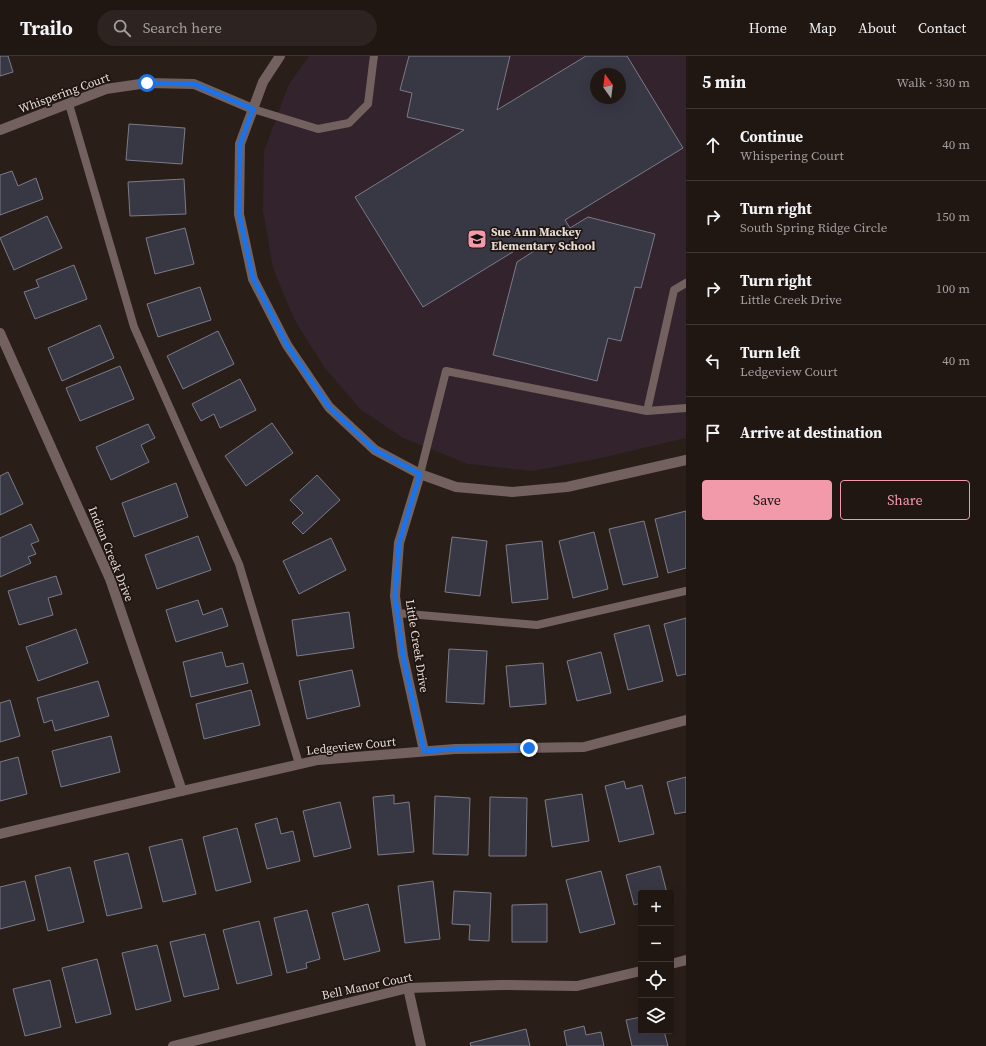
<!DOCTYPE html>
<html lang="en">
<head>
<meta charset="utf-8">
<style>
  :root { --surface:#201612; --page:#2d2320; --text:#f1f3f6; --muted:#a29f9f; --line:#3d3532; --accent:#f39aaa }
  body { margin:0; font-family:"Source Serif 4",serif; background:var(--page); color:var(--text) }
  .controls { position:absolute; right:12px; bottom:12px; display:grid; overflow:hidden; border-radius:4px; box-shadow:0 4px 16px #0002 }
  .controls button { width:36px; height:36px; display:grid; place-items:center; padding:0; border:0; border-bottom:1px solid var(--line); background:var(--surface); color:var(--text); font:20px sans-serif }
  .compass { position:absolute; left:590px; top:12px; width:36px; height:36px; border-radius:50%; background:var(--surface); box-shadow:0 4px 16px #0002; rotate:346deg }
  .stop { position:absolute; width:12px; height:12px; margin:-9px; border:3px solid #1a73e8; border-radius:50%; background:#fff }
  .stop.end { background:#1a73e8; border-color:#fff; box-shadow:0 1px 4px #0008 }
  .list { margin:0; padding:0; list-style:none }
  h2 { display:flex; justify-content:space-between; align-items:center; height:52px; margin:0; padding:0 16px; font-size:17px }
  h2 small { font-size:13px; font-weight:400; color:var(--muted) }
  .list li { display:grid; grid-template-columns:26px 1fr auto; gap:12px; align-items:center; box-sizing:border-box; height:72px; padding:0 16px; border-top:1px solid var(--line) }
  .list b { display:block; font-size:15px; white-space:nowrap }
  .list p { margin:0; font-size:13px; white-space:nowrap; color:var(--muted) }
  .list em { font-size:13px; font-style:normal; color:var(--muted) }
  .actions { display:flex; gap:8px; padding:12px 16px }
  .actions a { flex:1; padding:9px 0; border:1px solid var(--accent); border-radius:4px; text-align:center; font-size:14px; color:var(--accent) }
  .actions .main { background:var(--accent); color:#111 }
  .icon { flex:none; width:22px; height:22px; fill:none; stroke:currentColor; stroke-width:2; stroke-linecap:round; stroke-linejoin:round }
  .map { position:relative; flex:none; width:686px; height:990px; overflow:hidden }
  header { display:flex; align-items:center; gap:24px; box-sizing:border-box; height:56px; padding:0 20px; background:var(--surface); border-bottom:1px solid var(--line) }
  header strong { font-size:19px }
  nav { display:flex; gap:22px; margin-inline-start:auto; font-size:14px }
  .search { width:280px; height:36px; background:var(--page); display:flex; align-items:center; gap:10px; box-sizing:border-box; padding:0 14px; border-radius:22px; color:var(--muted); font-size:15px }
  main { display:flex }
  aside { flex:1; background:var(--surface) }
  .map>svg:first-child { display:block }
</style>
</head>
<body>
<header>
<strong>Trailo</strong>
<div class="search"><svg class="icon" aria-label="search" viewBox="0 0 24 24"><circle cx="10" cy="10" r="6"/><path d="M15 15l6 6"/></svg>Search here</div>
<nav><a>Home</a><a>Map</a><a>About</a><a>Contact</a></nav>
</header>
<main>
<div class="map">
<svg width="686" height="990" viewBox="0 0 686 990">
  <rect width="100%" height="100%" fill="#2a1e18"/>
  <!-- education -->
  <path fill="#33232c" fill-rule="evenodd" d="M309,0H686V382L597,403L532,415L468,408L403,382L360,353L324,311L294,263L273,212L263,155L264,95L289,28ZM596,18H620V42H596Z"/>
  <!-- building -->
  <g fill="#383744" stroke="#7b7b89" fill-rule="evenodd">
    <polygon points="0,0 8,0 13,16 0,20"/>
    <path d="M409,0H510L497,54L586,0H627L683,92L565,164L570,172L588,161L655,178L641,232L635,231L621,285L608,282L597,325L493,299L517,206L534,195L529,186L423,251L355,141L464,74L407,61L412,37L400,34ZM596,18H620V42H596Z"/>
    <polygon points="129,68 185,72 182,108 126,104"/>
    <polygon points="12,115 18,130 36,122 43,143 0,159 0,119"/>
    <polygon points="184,123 186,158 130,160 128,126"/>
    <polygon points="47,160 62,192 14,214 0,182"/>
    <polygon points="185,172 194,208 155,218 146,182"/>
    <polygon points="74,209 87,243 35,263 24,236 39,231 36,224"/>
    <polygon points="200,231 211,264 158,281 147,248"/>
    <polygon points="100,269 114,302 62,325 48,292"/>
    <polygon points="218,275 234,308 183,333 167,300"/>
    <polygon points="120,310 134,343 80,365 66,332"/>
    <polygon points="240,323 256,354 220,372 214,358 201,365 192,348"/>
    <polygon points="272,367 293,397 246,430 225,400"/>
    <polygon points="148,368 155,382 141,389 149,406 111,424 96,391"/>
    <polygon points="8,416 23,448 0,459 0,420"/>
    <polygon points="317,419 340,444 303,478 292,467 303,457 290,444"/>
    <polygon points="176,427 188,461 134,481 122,447"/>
    <polygon points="686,455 686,512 668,517 655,463"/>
    <polygon points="644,465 658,521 623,529 609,473"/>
    <polygon points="31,468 39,485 31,488 36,498 28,501 31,507 0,521 0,482"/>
    <polygon points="594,476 608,533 573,542 559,485"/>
    <polygon points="198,480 211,514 157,533 145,499"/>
    <polygon points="452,481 487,485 480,540 445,536"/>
    <polygon points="331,482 346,514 299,538 283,505"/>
    <polygon points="542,485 548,543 512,547 506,489"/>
    <polygon points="56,520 62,538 48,542 53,559 19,569 8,535"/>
    <polygon points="198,544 203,559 222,552 228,570 176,586 166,554"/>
    <polygon points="349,556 354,592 297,600 292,564"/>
    <polygon points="686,562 686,618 677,620 664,568"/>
    <polygon points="649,569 663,625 628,634 614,578"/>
    <polygon points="76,573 88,607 38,625 26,591"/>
    <polygon points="449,593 487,595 484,648 446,646"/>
    <polygon points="222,596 226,611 243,607 248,627 191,641 183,606"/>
    <polygon points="601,596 611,637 577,645 567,605"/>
    <polygon points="543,607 546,648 510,651 506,610"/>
    <polygon points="352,614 360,650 307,663 299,625"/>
    <polygon points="98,625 109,660 55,675 52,664 44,667 37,642"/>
    <polygon points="251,634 260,669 204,683 196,648"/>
    <polygon points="10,644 20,680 0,686 0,647"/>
    <polygon points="111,680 120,716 61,731 52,695"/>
    <polygon points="18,701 27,738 0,745 0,706"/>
    <polygon points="686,721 686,756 675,758 667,726"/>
    <polygon points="624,725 626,733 642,729 654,778 619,786 605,730"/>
    <polygon points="582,738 589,785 552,791 545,744"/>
    <polygon points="394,739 394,748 409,746 414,796 378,799 373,741"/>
    <polygon points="435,740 470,742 468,799 433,798"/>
    <polygon points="490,741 527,742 526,800 489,800"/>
    <polygon points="340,746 351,792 314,801 303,755"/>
    <polygon points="277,762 281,778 293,775 300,805 267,813 255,768"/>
    <polygon points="237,772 251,826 216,835 203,781"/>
    <polygon points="182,783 196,838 163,846 149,791"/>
    <polygon points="128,797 142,852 107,860 94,805"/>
    <polygon points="660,810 667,837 641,837 641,847 634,849 626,819"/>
    <polygon points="70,811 84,866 48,875 35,820"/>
    <polygon points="601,815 615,868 580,877 566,824"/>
    <polygon points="25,825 35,864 0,873 0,831"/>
    <polygon points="433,825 440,883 405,887 398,830"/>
    <polygon points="454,835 491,837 489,885 469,884 470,869 452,868"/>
    <polygon points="368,848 380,895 344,904 332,857"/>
    <polygon points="547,848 547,886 512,886 512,849"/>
    <polygon points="307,854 320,903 306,907 307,912 287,917 274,862"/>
    <polygon points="259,865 272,919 237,928 223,874"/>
    <polygon points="205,878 219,933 184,941 170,886"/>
    <polygon points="157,889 171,945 136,954 122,897"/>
    <polygon points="97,903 111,958 76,967 62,912"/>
    <polygon points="50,924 61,971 25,980 13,933"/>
    <polygon points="641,961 641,975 664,975 668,990 632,990 626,964"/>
    <polygon points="584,970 586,979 601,976 604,990 567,990 564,975"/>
    <polygon points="526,973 530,990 471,990 470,987"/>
  </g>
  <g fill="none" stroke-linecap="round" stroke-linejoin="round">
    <!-- service -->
    <g stroke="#73615f" stroke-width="8">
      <polyline points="69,48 134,271 239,508 299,708"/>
      <polyline points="253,53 318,73 349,67 368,48 373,7 374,0"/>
      <polyline points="647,355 674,234 686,227"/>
      <polyline points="420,418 446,315 647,355 686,352"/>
      <polyline points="397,557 537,569 686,535"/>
    </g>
    <!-- minor -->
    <g stroke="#73615f" stroke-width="10">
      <polyline points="280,0 263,26 240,88 239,158 253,223 287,289 329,351 375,394 420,418 456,431 512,436 567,431 686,404"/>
      <polyline points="0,74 106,33 147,27 194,28 253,53"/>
      <polyline points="0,277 110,523 182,735"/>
      <polyline points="420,418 399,487 395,540 403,600 424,695"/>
      <polyline points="0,778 182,735 318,704 455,693 584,691 686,664"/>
      <polyline points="671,908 686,904"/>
      <polyline points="408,932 421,990"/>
      <polyline points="173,990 408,932 501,929 577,930 641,915"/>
    </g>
  </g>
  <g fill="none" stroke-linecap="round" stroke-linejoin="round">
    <!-- route -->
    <polyline stroke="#1a73e8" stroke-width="5" points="147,27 194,28 253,53 240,88 239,158 253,222 287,289 329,351 375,394 420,418 399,487 395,540 403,600 424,695 455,693 529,692"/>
  </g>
  <!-- icons -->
  <defs>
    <g id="school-square" transform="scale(1)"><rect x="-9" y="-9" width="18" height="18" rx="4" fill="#f39aaa" stroke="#20150f"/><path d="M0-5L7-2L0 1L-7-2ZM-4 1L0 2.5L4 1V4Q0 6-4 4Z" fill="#111"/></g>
  </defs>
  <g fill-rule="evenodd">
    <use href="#school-square" x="477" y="183"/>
  </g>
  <g text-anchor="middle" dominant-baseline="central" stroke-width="3.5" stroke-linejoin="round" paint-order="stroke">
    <!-- street labels -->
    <g font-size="12" fill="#e5dcd8" stroke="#20150f">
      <text transform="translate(64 37) rotate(-20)">Whispering Court</text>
      <text transform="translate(111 498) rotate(68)">Indian Creek Drive</text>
      <text transform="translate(417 590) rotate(81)">Little Creek Drive</text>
      <text transform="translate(351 690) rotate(-6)">Ledgeview Court</text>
      <text transform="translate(367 930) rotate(-12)">Bell Manor Court</text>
    </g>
    <!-- poi labels -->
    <g font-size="12" font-weight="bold" fill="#e5dcd8" stroke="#20150f" text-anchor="start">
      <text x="491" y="176">Sue Ann Mackey<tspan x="491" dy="14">Elementary School</tspan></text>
    </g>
  </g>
</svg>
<div class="controls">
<button>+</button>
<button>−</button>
<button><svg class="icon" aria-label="locate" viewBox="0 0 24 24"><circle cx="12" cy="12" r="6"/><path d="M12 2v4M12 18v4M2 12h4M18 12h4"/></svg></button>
<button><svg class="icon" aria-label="layers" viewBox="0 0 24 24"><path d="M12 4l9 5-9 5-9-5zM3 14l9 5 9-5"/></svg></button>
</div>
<svg class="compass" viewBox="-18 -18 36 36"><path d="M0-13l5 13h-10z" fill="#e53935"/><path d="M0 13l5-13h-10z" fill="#a29f9f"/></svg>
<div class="stop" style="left:147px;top:27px"></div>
<div class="stop end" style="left:529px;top:692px"></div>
</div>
<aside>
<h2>5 min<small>Walk · 330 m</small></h2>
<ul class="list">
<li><svg class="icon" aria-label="ahead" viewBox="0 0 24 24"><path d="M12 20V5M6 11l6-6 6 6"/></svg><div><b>Continue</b><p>Whispering Court</p></div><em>40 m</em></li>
<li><svg class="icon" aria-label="right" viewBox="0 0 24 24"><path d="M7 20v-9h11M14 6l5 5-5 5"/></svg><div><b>Turn right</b><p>South Spring Ridge Circle</p></div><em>150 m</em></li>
<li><svg class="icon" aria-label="right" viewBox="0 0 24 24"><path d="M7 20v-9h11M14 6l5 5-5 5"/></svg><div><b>Turn right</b><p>Little Creek Drive</p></div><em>100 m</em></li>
<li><svg class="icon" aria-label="left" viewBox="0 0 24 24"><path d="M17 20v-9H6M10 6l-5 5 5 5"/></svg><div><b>Turn left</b><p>Ledgeview Court</p></div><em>40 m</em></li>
<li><svg class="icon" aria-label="arrive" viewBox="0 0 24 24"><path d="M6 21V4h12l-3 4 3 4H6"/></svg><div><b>Arrive at destination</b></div></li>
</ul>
<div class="actions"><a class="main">Save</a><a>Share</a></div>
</aside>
</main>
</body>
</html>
